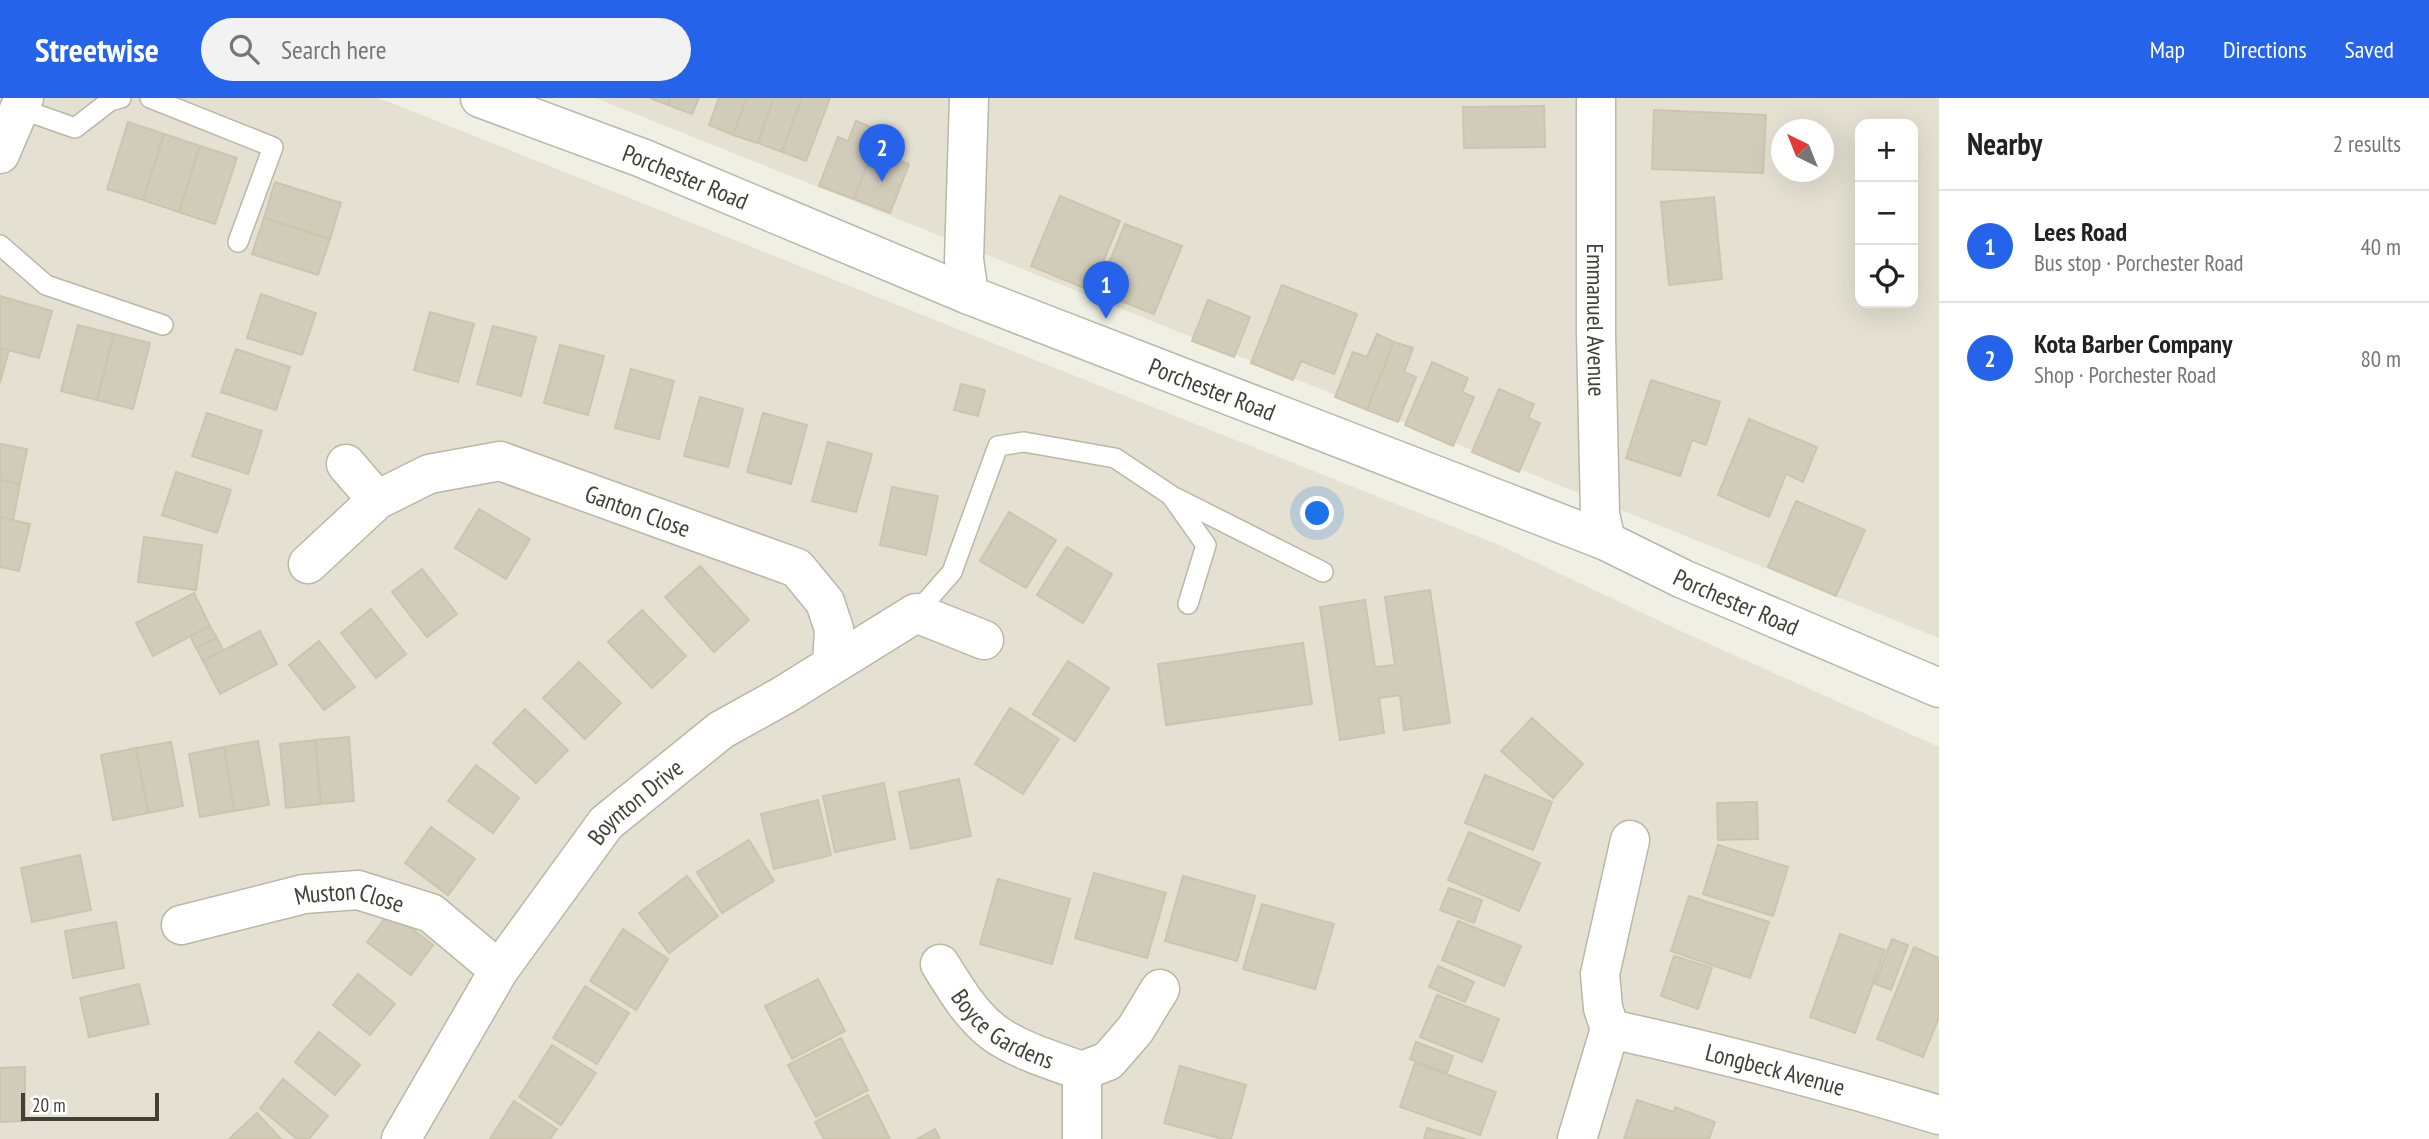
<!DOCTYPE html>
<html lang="en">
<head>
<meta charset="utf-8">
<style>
  :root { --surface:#fff; --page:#f2f2f2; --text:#222; --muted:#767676; --line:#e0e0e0; --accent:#2563eb }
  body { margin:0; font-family:"PT Sans Narrow",sans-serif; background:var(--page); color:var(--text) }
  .controls { position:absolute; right:21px; top:21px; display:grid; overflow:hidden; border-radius:14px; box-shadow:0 7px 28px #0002 }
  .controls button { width:63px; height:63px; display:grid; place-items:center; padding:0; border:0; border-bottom:2px solid var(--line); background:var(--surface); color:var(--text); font:35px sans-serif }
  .compass { position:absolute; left:1771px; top:21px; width:63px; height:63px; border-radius:50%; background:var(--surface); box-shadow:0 7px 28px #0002; rotate:317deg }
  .scale { position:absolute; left:21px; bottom:18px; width:138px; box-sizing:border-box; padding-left:7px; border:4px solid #423f34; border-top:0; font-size:19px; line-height:24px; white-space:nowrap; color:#423f34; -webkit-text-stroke:5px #fff; paint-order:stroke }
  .you { position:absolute; left:1318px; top:416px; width:24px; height:24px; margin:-18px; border:5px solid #fff; border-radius:50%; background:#1a73e8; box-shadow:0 0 0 10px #1a73e833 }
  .badge { display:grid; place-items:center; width:46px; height:46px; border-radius:50%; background:var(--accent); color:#fff; font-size:23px; font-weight:700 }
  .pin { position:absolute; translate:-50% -58px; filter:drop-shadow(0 2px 4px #0008) }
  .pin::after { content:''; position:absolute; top:37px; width:24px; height:21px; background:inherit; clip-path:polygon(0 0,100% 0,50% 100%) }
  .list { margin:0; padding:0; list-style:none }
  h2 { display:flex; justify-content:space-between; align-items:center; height:91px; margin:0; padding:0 28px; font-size:30px }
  h2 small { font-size:23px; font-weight:400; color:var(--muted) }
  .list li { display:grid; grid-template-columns:46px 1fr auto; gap:21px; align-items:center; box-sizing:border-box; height:112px; padding:0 28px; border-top:2px solid var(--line) }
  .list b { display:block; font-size:26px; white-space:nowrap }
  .list p { margin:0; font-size:23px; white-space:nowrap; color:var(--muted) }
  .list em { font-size:23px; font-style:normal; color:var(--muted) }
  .icon { flex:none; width:38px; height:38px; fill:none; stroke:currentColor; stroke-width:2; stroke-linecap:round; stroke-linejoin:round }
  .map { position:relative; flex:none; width:1939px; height:1041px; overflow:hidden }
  header { display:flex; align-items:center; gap:42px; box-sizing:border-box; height:98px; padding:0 35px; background:var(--accent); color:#fff }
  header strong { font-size:33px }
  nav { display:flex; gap:38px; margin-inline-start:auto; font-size:24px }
  .search { width:490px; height:63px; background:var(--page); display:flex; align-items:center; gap:18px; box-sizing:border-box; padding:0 24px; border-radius:38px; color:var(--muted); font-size:26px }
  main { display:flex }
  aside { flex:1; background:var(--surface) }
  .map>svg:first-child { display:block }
</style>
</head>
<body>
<header>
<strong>Streetwise</strong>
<div class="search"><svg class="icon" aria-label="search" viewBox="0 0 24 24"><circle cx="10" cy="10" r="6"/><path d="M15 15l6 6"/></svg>Search here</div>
<nav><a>Map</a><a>Directions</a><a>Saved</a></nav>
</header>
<main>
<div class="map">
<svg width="1939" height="1041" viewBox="0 0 1939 1041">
  <rect width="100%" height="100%" fill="#f0efe4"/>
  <!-- residential -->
  <g fill="#e4e1d2" fill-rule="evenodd">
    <polygon points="0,0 379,0 1499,447 1685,535 1939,649 1939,1041 0,1041"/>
    <path d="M596,0H1939V540L928,133ZM1860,26H1913V205H1860ZM1782,32H1824V74H1782Z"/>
  </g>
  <!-- building -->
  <g fill="#d1ccba" stroke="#cbc5ae" stroke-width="2">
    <polygon points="650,0 670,0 668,7"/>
    <polygon points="670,0 699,0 692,16 668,7"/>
    <polygon points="719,0 747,0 733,37 709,27"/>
    <polygon points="747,0 774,0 758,45 733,37"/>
    <polygon points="774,0 802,0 782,54 758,45"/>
    <polygon points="802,0 830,0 806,63 782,54"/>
    <polygon points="1544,8 1545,49 1464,50 1463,9"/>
    <polygon points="1654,12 1766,17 1763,75 1652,71"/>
    <polygon points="856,23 881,33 854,101 819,88 838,39 848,43"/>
    <polygon points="128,24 164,36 143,102 107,91"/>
    <polygon points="881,33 904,42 897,62 909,66 890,115 854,101"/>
    <polygon points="164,36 200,48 179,114 143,102"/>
    <polygon points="200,48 237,60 215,126 179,114"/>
    <polygon points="275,84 341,105 330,141 264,120"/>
    <polygon points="1060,98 1120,123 1091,193 1031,168"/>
    <polygon points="1714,99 1722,181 1669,187 1661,104"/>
    <polygon points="264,120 330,141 318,177 252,156"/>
    <polygon points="1125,126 1182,148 1154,216 1097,194"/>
    <polygon points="1282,187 1357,216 1334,276 1301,263 1293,282 1251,265"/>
    <polygon points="261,196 316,215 302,257 247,240"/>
    <polygon points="0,198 52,213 39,260 0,250"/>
    <polygon points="1208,202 1250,219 1234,259 1192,243"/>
    <polygon points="430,214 474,226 458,284 414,272"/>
    <polygon points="78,227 114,236 97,302 61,293"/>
    <polygon points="493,228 536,239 521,298 477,286"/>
    <polygon points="114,236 150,245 133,311 97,302"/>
    <polygon points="1377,236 1394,244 1367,312 1335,299 1353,254 1367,259"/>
    <polygon points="1394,244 1413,250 1404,274 1416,279 1398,324 1367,312"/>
    <polygon points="560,247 604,258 588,317 544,305"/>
    <polygon points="0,250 9,252 0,285"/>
    <polygon points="236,251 290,269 276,312 221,294"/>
    <polygon points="1432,264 1468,280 1462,294 1474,299 1453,348 1405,327"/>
    <polygon points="631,271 674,283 659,341 615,330"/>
    <polygon points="1651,282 1720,304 1706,347 1692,342 1680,378 1626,360"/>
    <polygon points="961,286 985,292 978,318 954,312"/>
    <polygon points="1499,291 1534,306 1528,320 1540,325 1519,374 1472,354"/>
    <polygon points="700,299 743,311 728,369 684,358"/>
    <polygon points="207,315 262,333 248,376 192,358"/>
    <polygon points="763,315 807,327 791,386 747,374"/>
    <polygon points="1749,321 1817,349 1803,384 1786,376 1769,419 1718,397"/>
    <polygon points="828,344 872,356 856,414 812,403"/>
    <polygon points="0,346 27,351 20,386 0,382"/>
    <polygon points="176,374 231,392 217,435 162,417"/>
    <polygon points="0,382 20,386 13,422 0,419"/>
    <polygon points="892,389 938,398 926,457 880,447"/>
    <polygon points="1796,403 1865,432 1836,498 1768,469"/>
    <polygon points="479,411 530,441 506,481 455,450"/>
    <polygon points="1009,414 1056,442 1026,490 980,463"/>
    <polygon points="0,419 30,426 19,473 0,469"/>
    <polygon points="144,439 202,447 196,492 138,484"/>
    <polygon points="1067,449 1112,476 1083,525 1037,497"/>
    <polygon points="700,468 749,522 714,554 665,499"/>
    <polygon points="422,471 457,516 427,539 392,494"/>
    <polygon points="1430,492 1450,625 1404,632 1400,597 1379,600 1384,635 1340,642 1320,509 1365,502 1375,569 1395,567 1385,499"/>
    <polygon points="194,495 210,528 153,558 136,525"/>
    <polygon points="371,511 406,556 376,580 341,535"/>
    <polygon points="642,512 686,558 652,590 608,544"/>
    <polygon points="210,528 217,540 196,550 190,538"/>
    <polygon points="260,533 277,566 220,596 203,563"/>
    <polygon points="217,540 223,552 203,563 196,550"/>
    <polygon points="319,543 355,589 324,612 289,567"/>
    <polygon points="1303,545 1312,606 1166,627 1158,566"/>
    <polygon points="1068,563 1109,590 1075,643 1033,616"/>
    <polygon points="579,564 621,605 585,641 543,600"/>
    <polygon points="1010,610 1059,641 1023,696 975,666"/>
    <polygon points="525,611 568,652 536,685 493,645"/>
    <polygon points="1532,620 1583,666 1553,700 1501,653"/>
    <polygon points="349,639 354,703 321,706 315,642"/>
    <polygon points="315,642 321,706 286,710 280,646"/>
    <polygon points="258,643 269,707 234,713 224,649"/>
    <polygon points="171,644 183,708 148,715 136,650"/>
    <polygon points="224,649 234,713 200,719 189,656"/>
    <polygon points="136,650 148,715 113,722 101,657"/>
    <polygon points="476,667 519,700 493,735 448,703"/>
    <polygon points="1485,677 1552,704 1533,752 1465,725"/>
    <polygon points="959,681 971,738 911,751 899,694"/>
    <polygon points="884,685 895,741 835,754 823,698"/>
    <polygon points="818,702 831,757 774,771 761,716"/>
    <polygon points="1757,704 1758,741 1718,742 1717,705"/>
    <polygon points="431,729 475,761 448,797 405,765"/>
    <polygon points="1469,734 1540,765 1519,813 1448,782"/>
    <polygon points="749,742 774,783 722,815 697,774"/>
    <polygon points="1718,747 1788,769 1773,818 1703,796"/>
    <polygon points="80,757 91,812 32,824 21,770"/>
    <polygon points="1094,775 1166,795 1147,860 1075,840"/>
    <polygon points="687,778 718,818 669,855 639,815"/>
    <polygon points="1183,778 1255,798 1237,863 1165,843"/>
    <polygon points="998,781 1070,801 1052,866 980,846"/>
    <polygon points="1449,790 1482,802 1474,825 1440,812"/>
    <polygon points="1689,798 1769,824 1750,880 1671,853"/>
    <polygon points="1262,806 1334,826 1315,891 1243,871"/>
    <polygon points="390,814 433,847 411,877 367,844"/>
    <polygon points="1458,823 1521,848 1504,888 1442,862"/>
    <polygon points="116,824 124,870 73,880 65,833"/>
    <polygon points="623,831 668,861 636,912 590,883"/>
    <polygon points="1840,836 1885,852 1855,935 1810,919"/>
    <polygon points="1892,841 1908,847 1891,892 1875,886"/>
    <polygon points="1914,849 1939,860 1939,919 1923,959 1877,941"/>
    <polygon points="1674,858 1712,870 1698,911 1661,898"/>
    <polygon points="1438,868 1474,884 1465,904 1429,889"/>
    <polygon points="358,876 395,906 370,937 333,907"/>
    <polygon points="818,881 845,933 792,961 765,908"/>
    <polygon points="139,886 149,926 89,939 80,900"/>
    <polygon points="585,888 629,915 597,966 553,940"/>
    <polygon points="1437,897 1499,921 1482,964 1420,939"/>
    <polygon points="319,934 360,967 335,997 295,964"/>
    <polygon points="841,940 868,992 816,1019 788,967"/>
    <polygon points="1416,944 1453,958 1447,975 1410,961"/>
    <polygon points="552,947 596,975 561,1027 519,999"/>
    <polygon points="1415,965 1496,994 1480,1037 1400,1009"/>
    <polygon points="1180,968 1246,987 1231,1041 1223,1041 1164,1025"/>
    <polygon points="25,969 25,1023 0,1024 0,970"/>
    <polygon points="283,981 328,1018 309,1041 297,1041 260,1010"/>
    <polygon points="868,997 890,1041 824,1041 815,1024"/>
    <polygon points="1637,1002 1674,1014 1675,1009 1715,1024 1709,1041 1624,1041"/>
    <polygon points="514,1003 557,1031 550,1041 490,1041"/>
    <polygon points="257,1015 281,1041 229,1041"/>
    <polygon points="1427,1030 1466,1041 1424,1041"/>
    <polygon points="935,1031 940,1041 917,1041"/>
  </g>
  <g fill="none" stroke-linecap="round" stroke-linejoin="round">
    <!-- service casing -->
    <g stroke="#bbb7a7" stroke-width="22">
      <g id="service">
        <polyline points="150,0 273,49 238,144"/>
        <polyline points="21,11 75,30 110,3 121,0"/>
        <polyline points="0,147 46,187 163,227"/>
        <polyline points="1172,399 1206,447 1188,506"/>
        <polyline points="916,515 952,474 998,348 1024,344 1115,360 1172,398 1323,474"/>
      </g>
    </g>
    <!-- minor casing -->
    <g stroke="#bbb7a7" stroke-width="41">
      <g id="minor">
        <path id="s1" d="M1596,0V236L1600,416L1606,443"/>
        <polyline points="0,56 24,0"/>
        <polyline points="969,197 964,161 969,0"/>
        <polyline points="346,366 377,402"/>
        <path id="s2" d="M308,466L377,402L429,376L500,363L797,470L825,504L834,531L832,567"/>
        <path id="s3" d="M181,827L304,796L358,792L431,815L499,872"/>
        <path id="s4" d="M940,866C955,890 970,916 993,934C1017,952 1054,963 1082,973"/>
        <polyline points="1610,931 1603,910 1600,876 1630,742"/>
        <path id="s5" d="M401,1041L499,872L606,725L721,632L784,597L916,515L984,542"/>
        <polyline points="1082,1041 1082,973 1108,963 1135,932 1160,891"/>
        <path id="s6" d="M1577,1041L1610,931C1721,955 1830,984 1939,1017"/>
      </g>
    </g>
    <!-- tertiary casing -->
    <g stroke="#bbb7a7" stroke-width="41">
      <g id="tertiary">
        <path id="s7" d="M480,0L642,60L969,197L1606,443L1683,481L1939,590"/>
      </g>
    </g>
    <!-- service -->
    <use href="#service" stroke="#fff" stroke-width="19"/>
    <!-- minor -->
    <use href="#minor" stroke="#fff" stroke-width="38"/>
    <!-- tertiary -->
    <use href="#tertiary" stroke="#fff" stroke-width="38"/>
  </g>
  <g text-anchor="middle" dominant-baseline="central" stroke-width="6" stroke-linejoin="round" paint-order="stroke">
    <!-- street labels -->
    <g font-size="24" fill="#423f34" stroke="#fff">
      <text stroke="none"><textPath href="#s7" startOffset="220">Porchester Road</textPath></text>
      <text stroke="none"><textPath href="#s1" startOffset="222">Emmanuel Avenue</textPath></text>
      <text stroke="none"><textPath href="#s7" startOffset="788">Porchester Road</textPath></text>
      <text stroke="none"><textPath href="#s2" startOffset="371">Ganton Close</textPath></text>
      <text stroke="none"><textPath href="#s7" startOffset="1354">Porchester Road</textPath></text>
      <text stroke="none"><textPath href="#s5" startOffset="413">Boynton Drive</textPath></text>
      <text stroke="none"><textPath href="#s3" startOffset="173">Muston Close</textPath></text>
      <text stroke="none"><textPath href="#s4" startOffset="93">Boyce Gardens</textPath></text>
      <text stroke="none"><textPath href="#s6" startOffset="285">Longbeck Avenue</textPath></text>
    </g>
  </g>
</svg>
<div class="controls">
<button>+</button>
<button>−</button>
<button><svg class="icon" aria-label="locate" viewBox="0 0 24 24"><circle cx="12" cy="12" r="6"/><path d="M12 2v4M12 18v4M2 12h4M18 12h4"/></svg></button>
</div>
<svg class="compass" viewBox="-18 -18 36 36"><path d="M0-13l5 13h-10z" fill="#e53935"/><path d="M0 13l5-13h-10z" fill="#767676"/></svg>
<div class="scale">20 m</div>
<div class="you"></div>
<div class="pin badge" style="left:1106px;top:221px">1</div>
<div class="pin badge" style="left:882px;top:84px">2</div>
</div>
<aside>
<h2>Nearby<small>2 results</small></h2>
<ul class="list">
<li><span class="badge">1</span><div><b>Lees Road</b><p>Bus stop · Porchester Road</p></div><em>40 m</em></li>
<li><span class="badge">2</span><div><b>Kota Barber Company</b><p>Shop · Porchester Road</p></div><em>80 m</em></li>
</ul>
</aside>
</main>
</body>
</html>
